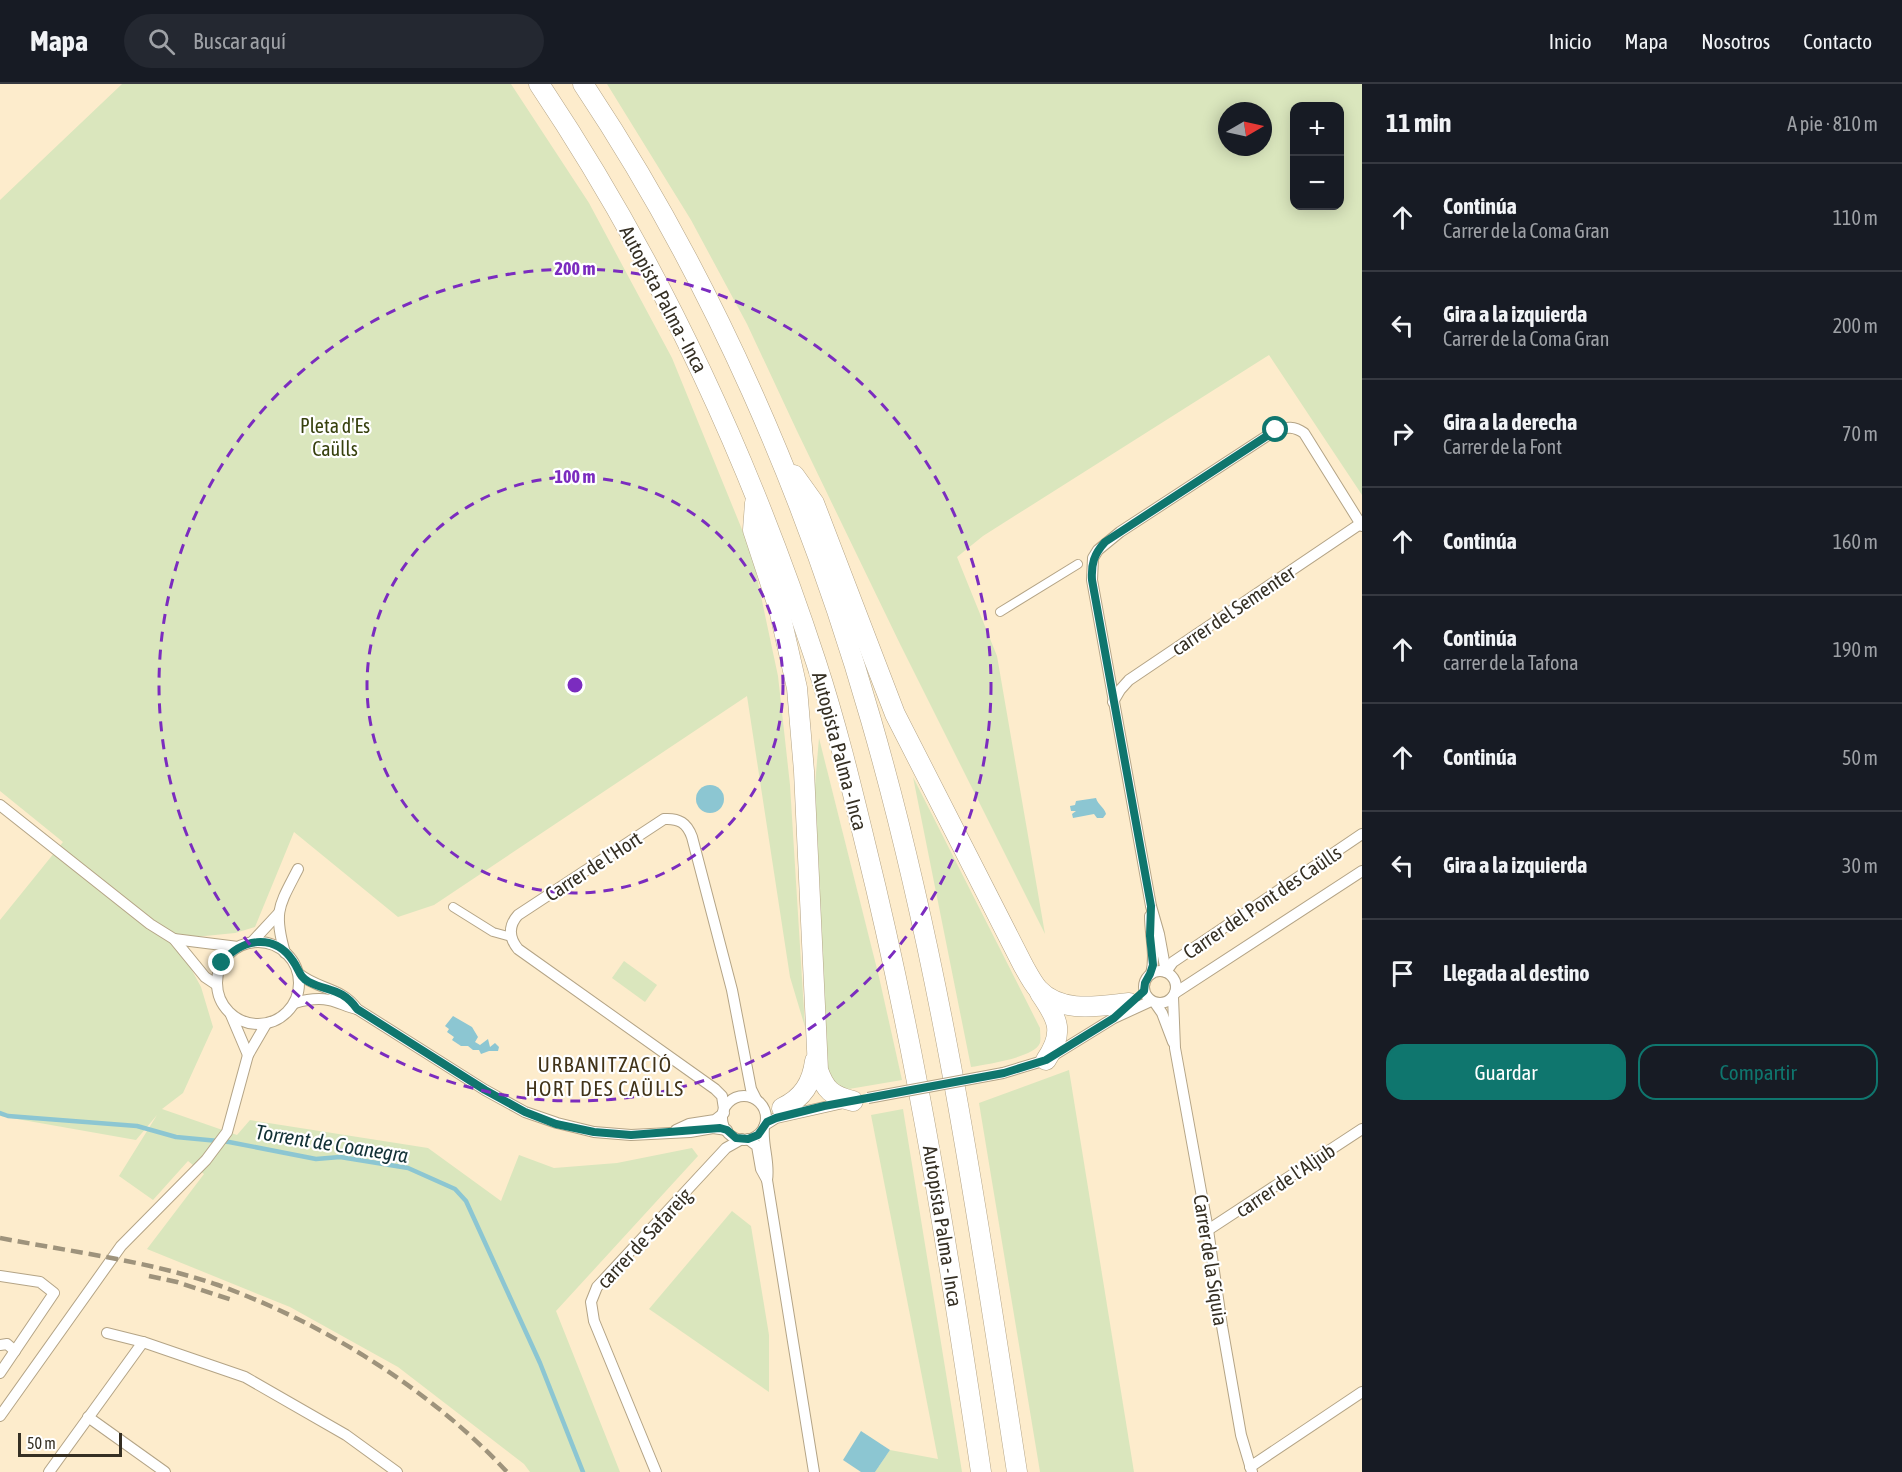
<!DOCTYPE html>
<html lang="es">
<head>
<meta charset="utf-8">
<style>
  :root { --surface:#171b24; --page:#242831; --text:#f1f3f6; --muted:#9ea1a6; --line:#363941; --accent:#0f766e }
  body { margin:0; font-family:"Asap Condensed",sans-serif; background:var(--page); color:var(--text) }
  .controls { position:absolute; right:18px; top:18px; display:grid; overflow:hidden; border-radius:12px; box-shadow:0 3px 15px #0003 }
  .controls button { width:54px; height:54px; display:grid; place-items:center; padding:0; border:0; border-bottom:2px solid var(--line); background:var(--surface); color:var(--text); font:30px sans-serif }
  .compass { position:absolute; left:1218px; top:18px; width:54px; height:54px; border-radius:50%; background:var(--surface); box-shadow:0 3px 15px #0003; rotate:81deg }
  .scale { position:absolute; left:18px; bottom:15px; width:104px; box-sizing:border-box; padding-left:6px; border:3px solid #352f23; border-top:0; font-size:16px; line-height:21px; white-space:nowrap; color:#352f23; -webkit-text-stroke:4px #fff; paint-order:stroke }
  .stop { position:absolute; width:18px; height:18px; margin:-14px; border:4px solid #0f766e; border-radius:50%; background:#fff }
  .stop.end { background:#0f766e; border-color:#fff; box-shadow:0 2px 6px #0008 }
  .list { margin:0; padding:0; list-style:none }
  h2 { display:flex; justify-content:space-between; align-items:center; height:78px; margin:0; padding:0 24px; font-size:26px }
  h2 small { font-size:20px; font-weight:400; color:var(--muted) }
  .list li { display:grid; grid-template-columns:39px 1fr auto; gap:18px; align-items:center; box-sizing:border-box; height:108px; padding:0 24px; border-top:2px solid var(--line) }
  .list b { display:block; font-size:22px; white-space:nowrap }
  .list p { margin:0; font-size:20px; white-space:nowrap; color:var(--muted) }
  .list em { font-size:20px; font-style:normal; color:var(--muted) }
  .actions { display:flex; gap:12px; padding:18px 24px }
  .actions a { flex:1; padding:14px 0; border:2px solid var(--accent); border-radius:18px; text-align:center; font-size:21px; color:var(--accent) }
  .actions .main { background:var(--accent); color:#fff }
  .icon { flex:none; width:33px; height:33px; fill:none; stroke:currentColor; stroke-width:2; stroke-linecap:round; stroke-linejoin:round }
  .map { position:relative; flex:none; width:1362px; height:1388px; overflow:hidden }
  header { display:flex; align-items:center; gap:36px; box-sizing:border-box; height:84px; padding:0 30px; background:var(--surface); border-bottom:2px solid var(--line) }
  header strong { font-size:28px }
  nav { display:flex; gap:33px; margin-inline-start:auto; font-size:21px }
  .search { width:420px; height:54px; background:var(--page); display:flex; align-items:center; gap:15px; box-sizing:border-box; padding:0 21px; border-radius:33px; color:var(--muted); font-size:22px }
  main { display:flex }
  aside { flex:1; background:var(--surface) }
  .map>svg:first-child { display:block }
</style>
</head>
<body>
<header>
<strong>Mapa</strong>
<div class="search"><svg class="icon" aria-label="search" viewBox="0 0 24 24"><circle cx="10" cy="10" r="6"/><path d="M15 15l6 6"/></svg>Buscar aquí</div>
<nav><a>Inicio</a><a>Mapa</a><a>Nosotros</a><a>Contacto</a></nav>
</header>
<main>
<div class="map">
<svg width="1362" height="1388" viewBox="0 0 1362 1388">
  <rect width="100%" height="100%" fill="#fdeccc"/>
  <!-- green -->
  <g fill="#dae6bd" fill-rule="evenodd">
    <polygon points="122,0 511,0 589,119 672,274 752,470 778,592 790,701 805,943 790,893 747,612 434,821 398,833 294,748 255,843 235,849 175,855 201,903 213,943 183,1009 162,1025 237,1051 250,1036 428,1064 501,1117 519,1071 554,1084 617,1079 692,1064 698,1072 556,1227 620,1388 530,1388 524,1380 398,1283 290,1223 147,1165 204,1090 188,1077 153,1116 119,1092 157,1031 136,1056 0,1032 0,836 63,758 0,707 0,116"/>
    <path d="M607,0H1362V411L1269,271L983,452L957,473L997,572L1045,850L901,562L797,347L747,240L691,136ZM1294,22H1340V122H1294ZM1227,27H1263V63H1227Z"/>
    <polygon points="819,654 879,893 902,996 849,1005 836,1002 828,990 813,724"/>
    <path d="M913,693L1040,944C1040,949 1041,955 1040,959C1034,974 986,980 971,983Z"/>
    <polygon points="624,877 657,901 645,918 612,894"/>
    <polygon points="1069,986 1134,1388 1040,1388 979,1019"/>
    <polygon points="903,1025 962,1388 875,1388 890,1366 938,1375 871,1031"/>
    <polygon points="732,1127 751,1142 769,1251 769,1308 649,1225"/>
  </g>
  <!-- water -->
  <g fill="#8cc6d2">
    <circle cx="710" cy="715" r="14"/>
    <path d="M1096,714C1098,721 1104,723 1106,730L1103,734H1097L1094,730L1073,734L1072,730L1076,727H1071L1070,722L1075,721L1076,717Z"/>
    <polygon points="453,932 472,943 478,953 475,958 480,961 488,955 490,963 495,959 499,963 498,967 489,967 481,970 479,966 473,966 468,962 461,962 452,956 454,953 447,948 449,945 445,942"/>
    <polygon points="861,1347 890,1366 875,1388 861,1388 843,1376"/>
  </g>
  <g fill="none" stroke-linecap="round" stroke-linejoin="round">
    <!-- stream -->
    <polyline stroke="#8cc6d2" stroke-width="4.5" points="0,1029 8,1032 137,1042 176,1053 229,1058 316,1075 340,1073 408,1084 455,1105 466,1117 540,1279 583,1388"/>
    <!-- pedestrian casing -->
    <g stroke="#b4a486" stroke-width="10">
      <g id="pedestrian">
        <polyline points="1000,528 1078,480"/>
        <polyline points="453,823 493,848 511,853"/>
      </g>
    </g>
    <!-- minor casing -->
    <g stroke="#b4a486" stroke-width="12">
      <g id="minor">
        <polyline points="1113,618 1120,606 1129,596 1360,440"/>
        <polyline points="0,721 150,840 174,855 205,893 217,901"/>
        <path d="M1150,832C1150,851 1156,872 1151,890"/>
        <polyline points="174,855 238,863"/>
        <circle cx="258" cy="899" r="41"/>
        <polyline points="252,858 278,830"/>
        <path d="M285,869C273,827 279,822 298,785"/>
        <circle cx="1160" cy="903" r="16"/>
        <path d="M1166,888L1159,850L1151,822L1092,496L1093,474L1098,466L1120,448L1276,346C1287,343 1294,342 1304,349L1362,442"/>
        <polyline points="1166,888 1173,878 1362,750"/>
        <path d="M299,890C319,906 341,903 357,925L485,1006L525,1028L557,1039L594,1048L631,1051L690,1048L713,1044L727,1046"/>
        <polyline points="1175,909 1362,787"/>
        <polyline points="1173,913 1175,964 1208,1146 1222,1242 1241,1351 1252,1388"/>
        <path d="M295,919C305,916 318,914 329,916C339,918 347,923 357,925"/>
        <polyline points="1155,919 1162,929 1173,958"/>
        <polyline points="231,931 248,971"/>
        <polyline points="1003,989 1046,976 1114,934 1151,917"/>
        <circle cx="744" cy="1034" r="22"/>
        <path d="M724,1025L722,1012L715,1005L518,865C509,854 508,842 518,831L664,735C679,734 687,739 692,753L732,906L751,1005L756,1015"/>
        <polyline points="765,1041 776,1034 847,1018"/>
        <path d="M764,1043C762,1061 770,1078 767,1096"/>
        <polyline points="676,1046 689,1040 715,1036 724,1029"/>
        <polyline points="748,1055 757,1062 761,1085 767,1096 814,1388"/>
        <polyline points="1208,1146 1362,1045"/>
        <polyline points="0,1192 40,1198 54,1209 0,1289"/>
        <polyline points="107,1249 143,1258 245,1293 346,1351 397,1388"/>
        <polyline points="0,1261 7,1260 15,1267"/>
        <polyline points="0,1332 121,1162 206,1076 227,1048 248,971 266,940"/>
        <polyline points="88,1333 165,1388"/>
        <polyline points="1250,1383 1362,1308"/>
        <polyline points="49,1388 143,1258"/>
        <polyline points="656,1388 594,1237 591,1218 597,1203 726,1064 742,1055"/>
      </g>
    </g>
    <!-- motorway casing -->
    <g stroke="#b4a486" stroke-width="21">
      <g id="motorway">
        <path d="M539,0C659,179 749,373 816,578C836,639 851,701 866,763C917,969 950,1178 981,1388"/>
        <path d="M583,0C712,193 807,413 871,636C942,882 978,1135 1017,1388"/>
        <path d="M794,391L814,419L895,630L1023,881C1027,888 1032,898 1038,905C1061,930 1099,922 1129,919"/>
        <path d="M755,419L753,446L779,525L797,604L804,687L818,986C825,1006 832,1012 853,1017"/>
        <path d="M1040,909C1058,935 1065,948 1046,976"/>
        <path d="M782,1024C803,1014 812,999 815,977"/>
      </g>
    </g>
    <!-- pedestrian -->
    <use href="#pedestrian" stroke="#fff" stroke-width="8"/>
    <!-- minor -->
    <use href="#minor" stroke="#fff" stroke-width="10"/>
    <!-- motorway -->
    <use href="#motorway" stroke="#fff" stroke-width="20"/>
    <!-- rail -->
    <g stroke="#9e937c" stroke-width="4.5" stroke-dasharray="12 6" stroke-linecap="butt">
      <path d="M0,1154C73,1168 148,1177 218,1201C324,1239 431,1306 507,1388"/>
      <polyline points="149,1192 177,1198 235,1217"/>
    </g>
    <!-- minor-bridge casing -->
    <g stroke="#b4a486" stroke-width="12" stroke-linecap="butt">
      <polyline id="minor-bridge" points="868,1014 1003,989"/>
    </g>
    <!-- minor-bridge -->
    <use href="#minor-bridge" stroke="#fff" stroke-width="10"/>
  </g>
  <g fill="none" stroke-linecap="round" stroke-linejoin="round">
    <!-- route -->
    <path stroke="#0f766e" stroke-width="8" d="M222,879C240,855 274,848 293,877C299,885 299,893 309,898C329,908 342,904 357,925L485,1006L525,1028L556,1040L594,1048L631,1051L720,1044L727,1046L736,1054L748,1055L758,1051L767,1038L776,1034L824,1022L1004,989L1046,976L1114,934L1144,907L1145,899L1150,890L1153,881L1150,852L1151,822L1092,496C1091,480 1094,470 1105,458L1276,346"/>
  </g>
  <!-- distance rings -->
  <g fill="none" stroke="#7b2cbf" stroke-width="3" stroke-dasharray="10 8">
    <circle cx="575" cy="601" r="208"/>
    <circle cx="575" cy="601" r="416"/>
  </g>
  <g text-anchor="middle" dominant-baseline="central" stroke-width="4.5" stroke-linejoin="round" paint-order="stroke">
    <!-- street labels -->
    <g font-size="20" fill="#352f23" stroke="#fff">
      <text transform="translate(664 215) rotate(62)">Autopista Palma - Inca</text>
      <text transform="translate(1233 526) rotate(-34)">carrer del Sementer</text>
      <text transform="translate(840 667) rotate(75)">Autopista Palma - Inca</text>
      <text transform="translate(593 782) rotate(-33)">Carrer de l'Hort</text>
      <text transform="translate(1262 818) rotate(-34)">Carrer del Pont des Caülls</text>
      <text transform="translate(1285 1096) rotate(-34)">carrer de l'Aljub</text>
      <text transform="translate(943 1142) rotate(81)">Autopista Palma - Inca</text>
      <text transform="translate(644 1154) rotate(-47)">carrer de Safareig</text>
      <text transform="translate(1211 1176) rotate(81)">Carrer de la Síquia</text>
    </g>
    <!-- park labels -->
    <g font-size="20" fill="#37410e" stroke="#fff">
      <text x="335" y="341">Pleta d'Es<tspan x="335" dy="23">Caülls</tspan></text>
    </g>
    <!-- neighbourhood labels -->
    <g font-size="21" letter-spacing="1.5" fill="#413319" stroke="#fff">
      <text x="605" y="980">URBANITZACIÓ<tspan x="605" dy="24">HORT DES CAÜLLS</tspan></text>
    </g>
    <!-- water labels -->
    <g font-size="21" font-style="italic" fill="#123136" stroke="#fff">
      <text transform="translate(332 1059) rotate(9)">Torrent de Coanegra</text>
    </g>
  </g>
  <circle cx="575" cy="601" r="9" fill="#7b2cbf" stroke="#fff" stroke-width="3"/>
  <g font-size="18" text-anchor="middle" font-weight="bold" fill="#7b2cbf" stroke="#fff" stroke-width="4.5" stroke-linejoin="round" paint-order="stroke">
    <text x="575" y="191">200 m</text>
    <text x="575" y="399">100 m</text>
  </g>
</svg>
<div class="controls">
<button>+</button>
<button>−</button>
</div>
<svg class="compass" viewBox="-18 -18 36 36"><path d="M0-13l5 13h-10z" fill="#e53935"/><path d="M0 13l5-13h-10z" fill="#9ea1a6"/></svg>
<div class="scale">50 m</div>
<div class="stop" style="left:1276px;top:346px"></div>
<div class="stop end" style="left:222px;top:879px"></div>
</div>
<aside>
<h2>11 min<small>A pie · 810 m</small></h2>
<ul class="list">
<li><svg class="icon" aria-label="ahead" viewBox="0 0 24 24"><path d="M12 20V5M6 11l6-6 6 6"/></svg><div><b>Continúa</b><p>Carrer de la Coma Gran</p></div><em>110 m</em></li>
<li><svg class="icon" aria-label="left" viewBox="0 0 24 24"><path d="M17 20v-9H6M10 6l-5 5 5 5"/></svg><div><b>Gira a la izquierda</b><p>Carrer de la Coma Gran</p></div><em>200 m</em></li>
<li><svg class="icon" aria-label="right" viewBox="0 0 24 24"><path d="M7 20v-9h11M14 6l5 5-5 5"/></svg><div><b>Gira a la derecha</b><p>Carrer de la Font</p></div><em>70 m</em></li>
<li><svg class="icon" aria-label="ahead" viewBox="0 0 24 24"><path d="M12 20V5M6 11l6-6 6 6"/></svg><div><b>Continúa</b></div><em>160 m</em></li>
<li><svg class="icon" aria-label="ahead" viewBox="0 0 24 24"><path d="M12 20V5M6 11l6-6 6 6"/></svg><div><b>Continúa</b><p>carrer de la Tafona</p></div><em>190 m</em></li>
<li><svg class="icon" aria-label="ahead" viewBox="0 0 24 24"><path d="M12 20V5M6 11l6-6 6 6"/></svg><div><b>Continúa</b></div><em>50 m</em></li>
<li><svg class="icon" aria-label="left" viewBox="0 0 24 24"><path d="M17 20v-9H6M10 6l-5 5 5 5"/></svg><div><b>Gira a la izquierda</b></div><em>30 m</em></li>
<li><svg class="icon" aria-label="arrive" viewBox="0 0 24 24"><path d="M6 21V4h12l-3 4 3 4H6"/></svg><div><b>Llegada al destino</b></div></li>
</ul>
<div class="actions"><a class="main">Guardar</a><a>Compartir</a></div>
</aside>
</main>
</body>
</html>
